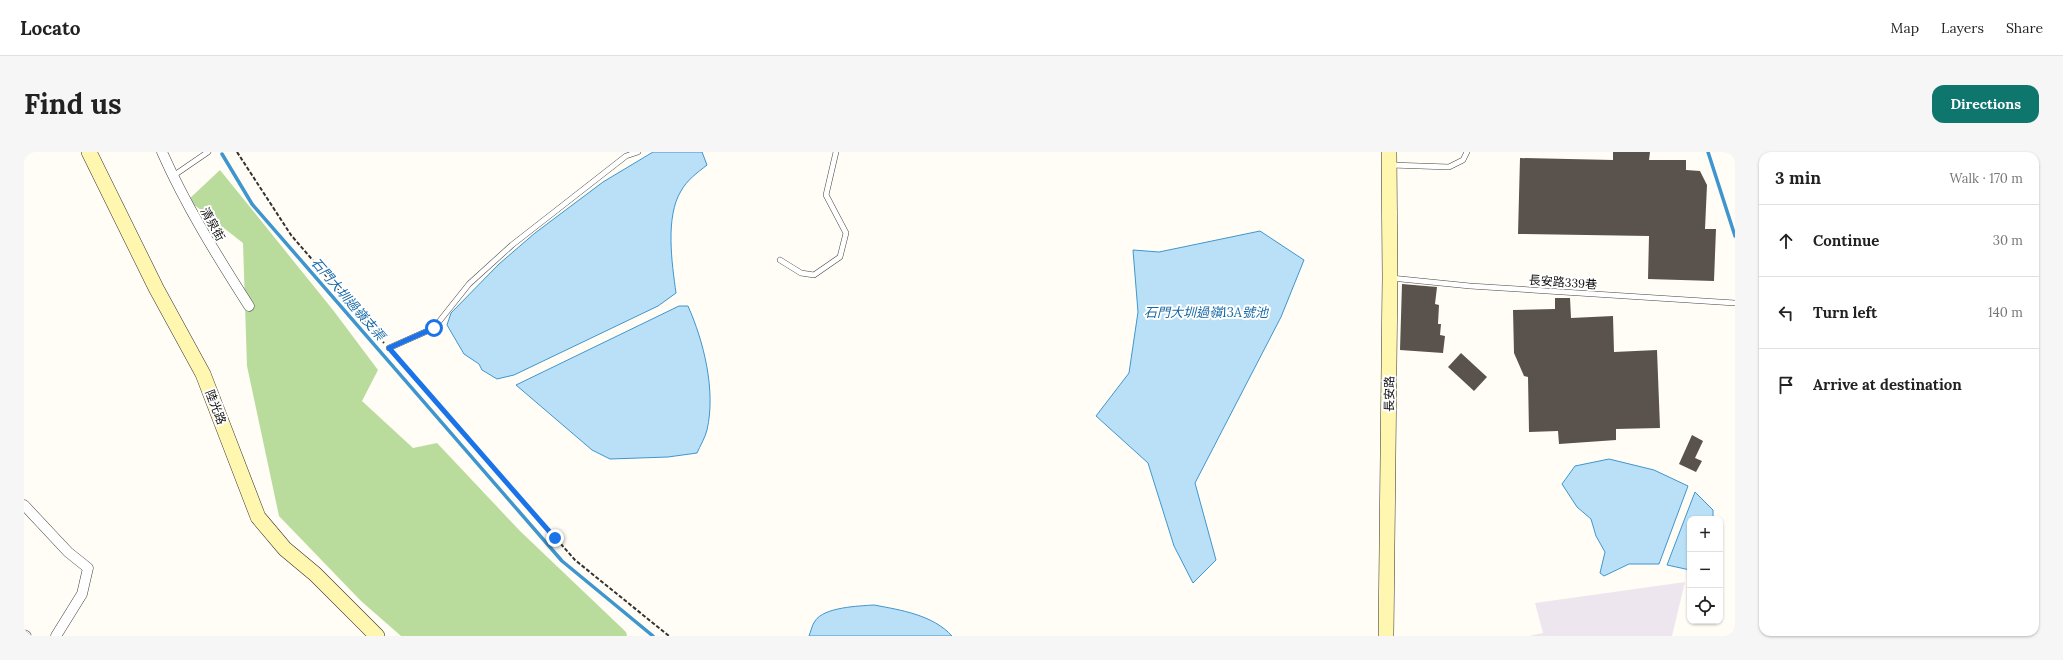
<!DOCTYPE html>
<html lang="en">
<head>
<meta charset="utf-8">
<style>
  :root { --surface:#fff; --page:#f6f6f6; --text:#222; --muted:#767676; --line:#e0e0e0; --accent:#0f766e }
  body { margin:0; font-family:Lora,"Noto Sans TC",serif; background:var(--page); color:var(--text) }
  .controls { position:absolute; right:12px; bottom:12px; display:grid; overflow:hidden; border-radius:8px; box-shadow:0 1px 3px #0004 }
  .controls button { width:36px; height:36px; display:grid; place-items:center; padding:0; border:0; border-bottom:1px solid var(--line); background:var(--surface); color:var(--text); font:20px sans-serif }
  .stop { position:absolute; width:12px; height:12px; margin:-9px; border:3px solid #1a73e8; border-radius:50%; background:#fff }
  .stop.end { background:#1a73e8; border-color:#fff; box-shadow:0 1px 4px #0008 }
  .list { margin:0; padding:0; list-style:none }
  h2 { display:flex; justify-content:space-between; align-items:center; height:52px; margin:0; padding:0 16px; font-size:17px }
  h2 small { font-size:13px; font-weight:400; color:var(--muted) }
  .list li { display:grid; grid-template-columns:26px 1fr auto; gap:12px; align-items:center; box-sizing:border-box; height:72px; padding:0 16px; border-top:1px solid var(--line) }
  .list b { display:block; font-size:15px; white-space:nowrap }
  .list em { font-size:13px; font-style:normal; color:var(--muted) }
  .icon { flex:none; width:22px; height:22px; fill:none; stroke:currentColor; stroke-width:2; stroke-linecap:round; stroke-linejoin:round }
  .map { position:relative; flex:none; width:1711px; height:484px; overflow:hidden; border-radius:12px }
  header { display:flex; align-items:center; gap:24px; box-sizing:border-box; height:56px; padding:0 20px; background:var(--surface); border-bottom:1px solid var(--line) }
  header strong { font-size:19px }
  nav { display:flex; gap:22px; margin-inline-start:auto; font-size:14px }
  .intro { display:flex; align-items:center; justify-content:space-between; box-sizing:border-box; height:96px; padding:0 24px }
  h1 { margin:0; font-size:28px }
  .button { padding:10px 18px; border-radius:12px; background:var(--accent); color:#fff; font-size:14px; font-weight:700 }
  main { display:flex; gap:24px; padding:0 24px }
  aside { flex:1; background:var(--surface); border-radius:12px; box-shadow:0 1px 3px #0004 }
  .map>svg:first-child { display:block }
</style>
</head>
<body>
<header>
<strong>Locato</strong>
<nav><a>Map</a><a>Layers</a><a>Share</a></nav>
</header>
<div class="intro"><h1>Find us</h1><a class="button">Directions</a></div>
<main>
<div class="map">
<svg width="1711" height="484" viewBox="0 0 1711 484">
  <rect width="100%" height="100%" fill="#fffdf5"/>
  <!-- industrial -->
  <polygon fill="#eee6ef" points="1661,430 1648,484 1505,484 1519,481 1511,451"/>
  <!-- forest -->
  <polygon fill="#b9dc9c" points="196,18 309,158 354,218 338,249 389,296 413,291 496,379 602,480 603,484 377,484 337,449 255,364 223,214 219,91 164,48"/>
  <!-- water -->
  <g fill="#b9e0f7" stroke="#3f96cf">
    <path d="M629,0H678L683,13C673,21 663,28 657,39C641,65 648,112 652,141L634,154L490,223L473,227L458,218L455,212L440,202L423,173L427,161L475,112L511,81L579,30Z"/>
    <polygon points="1236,79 1280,108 1257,165 1171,331 1192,408 1169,431 1150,394 1124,311 1072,264 1105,221 1114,160 1109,98 1135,100"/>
    <path d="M655,154H664C680,190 692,239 683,278C681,286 676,294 673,301L644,305L586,307L568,298L492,233Z"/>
    <polygon points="1585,307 1630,318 1664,334 1635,412 1605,412 1580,424 1576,421 1581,400 1572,384 1567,367 1553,355 1538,332 1551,314"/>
    <polygon points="1671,340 1689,358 1689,367 1666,367 1666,418 1643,413"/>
    <path d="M850,453C877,458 909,463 928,484H785C787,479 788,473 791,469C800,455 835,454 850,453Z"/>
  </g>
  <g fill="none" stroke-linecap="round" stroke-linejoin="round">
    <!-- stream -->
    <g stroke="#3f96cf" stroke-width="3.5">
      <polyline points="1684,0 1711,84"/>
      <polyline points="198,2 228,52 538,409 629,484"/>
    </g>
  </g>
  <!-- building -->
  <g fill="#5a524d">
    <polygon points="1589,0 1626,0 1625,8 1662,8 1662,18 1676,19 1683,33 1681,77 1692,77 1690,129 1624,127 1625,84 1494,82 1496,6 1589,8"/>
    <polygon points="1378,132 1413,135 1411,152 1415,153 1414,172 1417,172 1416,183 1421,184 1419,201 1376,198"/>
    <polygon points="1531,146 1546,146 1547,166 1589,164 1590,200 1633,198 1636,276 1592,277 1592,288 1535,292 1534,279 1505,280 1504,225 1500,224 1490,201 1489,158 1531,157"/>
    <polygon points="1437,201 1463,225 1450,239 1424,215"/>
    <polygon points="1668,283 1679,289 1671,306 1678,309 1672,320 1655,312"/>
  </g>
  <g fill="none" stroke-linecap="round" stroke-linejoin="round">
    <!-- lane casing -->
    <g stroke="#444" stroke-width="6">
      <g id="lane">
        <polyline points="1367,13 1425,15 1439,8 1443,0"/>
        <polyline points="149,24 184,0"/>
        <polyline points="756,108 777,121 790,123 816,105 822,81 802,43 812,0"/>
        <polyline points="1367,126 1446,134 1711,151"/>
        <polyline points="365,196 410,176 445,132 488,93 602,4 614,0"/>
      </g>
    </g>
    <!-- street casing -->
    <g stroke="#444" stroke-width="11">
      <g id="street">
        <path d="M138,0C162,54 193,104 225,154"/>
        <polyline points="0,353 44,400 64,416 58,442 32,484"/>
        <polyline points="0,483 2,484"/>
      </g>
    </g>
    <!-- secondary casing -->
    <g stroke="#333" stroke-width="16">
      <g id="secondary">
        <polyline points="65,0 132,136 179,222 234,365 261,397 291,422 353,484"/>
        <polyline points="1362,484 1366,125 1365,0"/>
      </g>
    </g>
    <!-- path -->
    <g stroke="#333" stroke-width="2" stroke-dasharray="4 2" stroke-linecap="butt">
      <polyline points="213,0 267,83 360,191"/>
      <polyline points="370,203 551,408 645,484"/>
    </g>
    <!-- lane -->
    <use href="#lane" stroke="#fff" stroke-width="5"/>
    <!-- street -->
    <use href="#street" stroke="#fff" stroke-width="10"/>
    <!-- secondary -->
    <use href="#secondary" stroke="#fff6b0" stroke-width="15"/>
  </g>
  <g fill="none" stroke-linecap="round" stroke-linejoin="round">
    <!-- route -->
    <polyline stroke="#1a73e8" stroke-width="5" points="410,176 365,196 531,386"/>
  </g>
  <g text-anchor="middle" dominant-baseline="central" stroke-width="4" stroke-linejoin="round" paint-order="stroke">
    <!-- street labels -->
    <g font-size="12" fill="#111" stroke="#fff">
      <text transform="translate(189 72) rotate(61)">清泉街</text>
      <text transform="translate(1539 130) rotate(4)">長安路339巷</text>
      <text transform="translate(1365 242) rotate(-89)">長安路</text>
      <text transform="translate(192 255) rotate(69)">陸光路</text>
    </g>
    <!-- water labels -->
    <g font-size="13" font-style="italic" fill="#1768a6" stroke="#fff">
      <text transform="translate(324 147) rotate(49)">石門大圳過嶺支渠</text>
      <text x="1182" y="160">石門大圳過嶺13A號池</text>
    </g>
  </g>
</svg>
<div class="controls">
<button>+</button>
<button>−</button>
<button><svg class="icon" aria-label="locate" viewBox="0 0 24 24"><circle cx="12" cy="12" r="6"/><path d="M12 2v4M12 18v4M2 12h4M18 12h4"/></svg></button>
</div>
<div class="stop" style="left:410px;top:176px"></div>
<div class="stop end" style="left:531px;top:386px"></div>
</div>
<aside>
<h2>3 min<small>Walk · 170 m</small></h2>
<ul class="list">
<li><svg class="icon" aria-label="ahead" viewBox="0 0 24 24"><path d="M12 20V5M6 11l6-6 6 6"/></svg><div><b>Continue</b></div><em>30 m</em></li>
<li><svg class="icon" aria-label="left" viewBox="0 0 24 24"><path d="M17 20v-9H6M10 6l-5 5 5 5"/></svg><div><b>Turn left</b></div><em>140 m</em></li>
<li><svg class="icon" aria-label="arrive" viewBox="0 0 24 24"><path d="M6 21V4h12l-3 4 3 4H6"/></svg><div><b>Arrive at destination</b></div></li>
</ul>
</aside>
</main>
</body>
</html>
